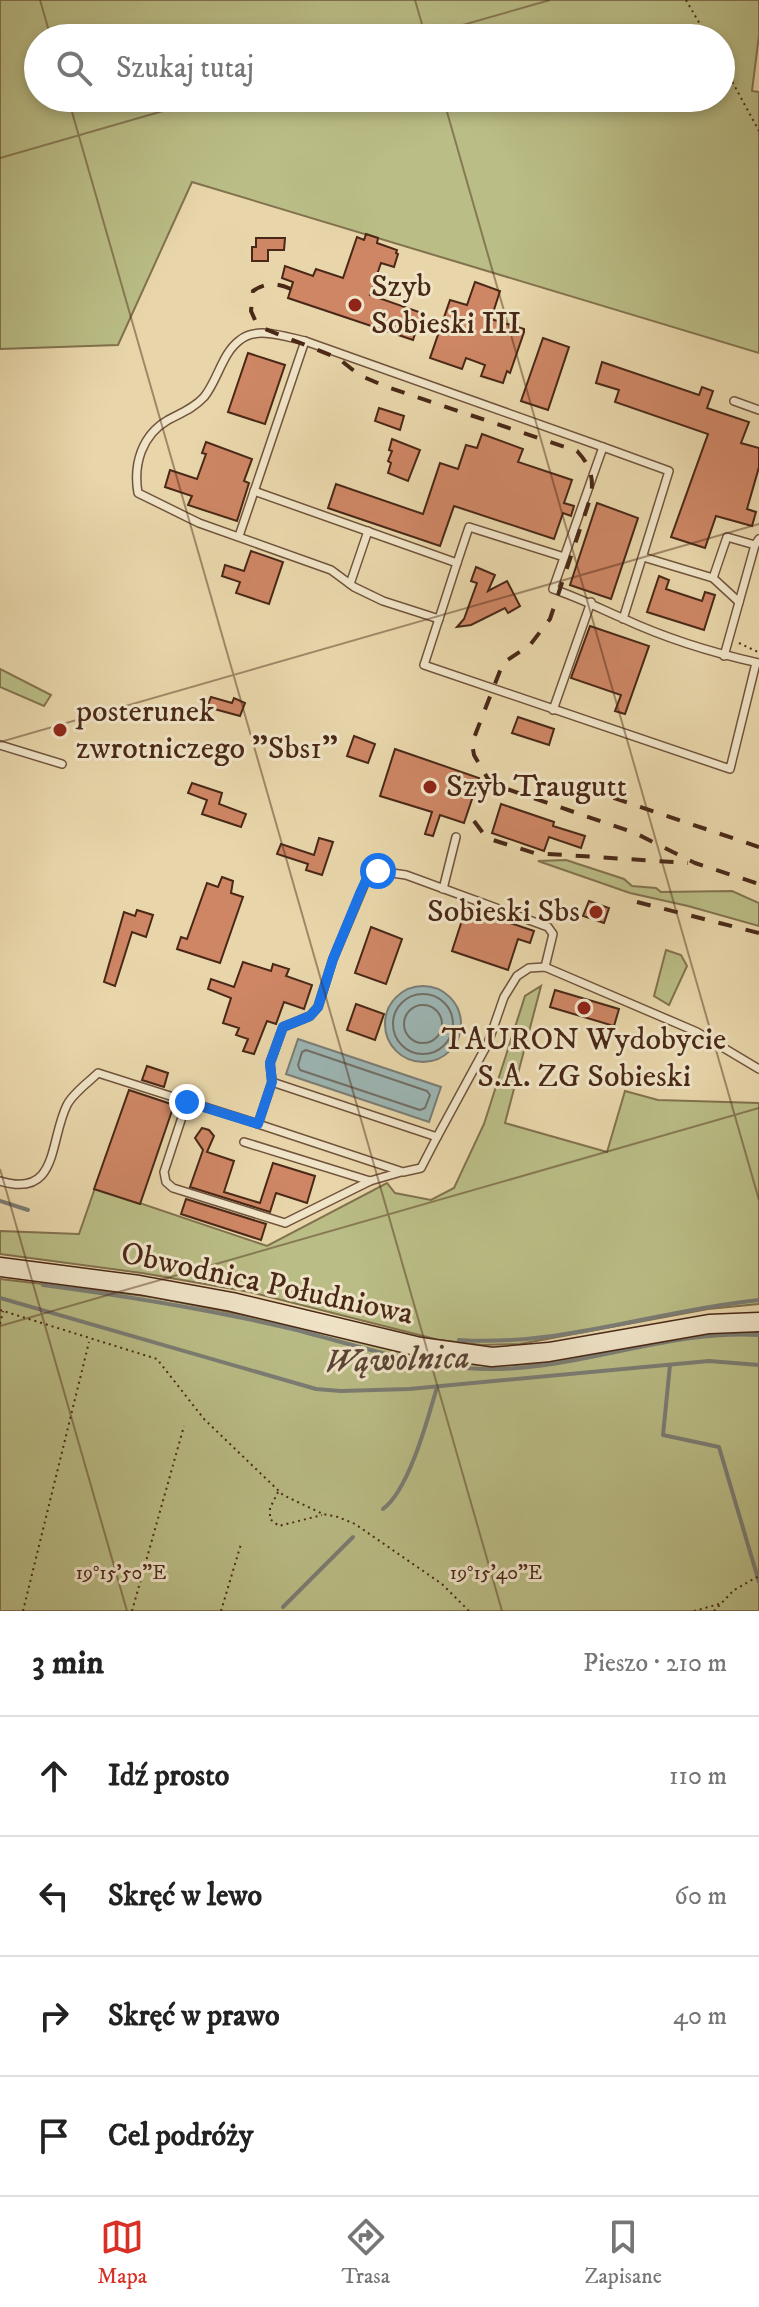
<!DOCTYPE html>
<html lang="pl">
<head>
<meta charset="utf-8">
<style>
  :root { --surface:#fff; --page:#f2f2f2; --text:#222; --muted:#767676; --line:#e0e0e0; --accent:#d93025 }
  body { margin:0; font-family:"IM FELL DW Pica",serif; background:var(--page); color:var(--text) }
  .stop { position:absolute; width:24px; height:24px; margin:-18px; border:6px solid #1a73e8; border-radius:50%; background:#fff }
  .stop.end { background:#1a73e8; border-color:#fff; box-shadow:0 2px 8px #0008 }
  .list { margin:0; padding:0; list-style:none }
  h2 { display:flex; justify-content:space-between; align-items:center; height:104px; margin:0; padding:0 32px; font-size:34px }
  h2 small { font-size:26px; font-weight:400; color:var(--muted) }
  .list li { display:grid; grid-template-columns:52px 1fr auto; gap:24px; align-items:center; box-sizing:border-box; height:120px; padding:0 32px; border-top:2px solid var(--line) }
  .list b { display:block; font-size:30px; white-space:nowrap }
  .list em { font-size:26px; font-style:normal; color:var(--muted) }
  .icon { flex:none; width:44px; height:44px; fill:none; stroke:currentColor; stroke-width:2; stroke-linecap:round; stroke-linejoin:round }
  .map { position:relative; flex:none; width:759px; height:1611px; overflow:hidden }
  .search { position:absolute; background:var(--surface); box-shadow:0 4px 12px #0003; left:24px; right:24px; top:24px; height:88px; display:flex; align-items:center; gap:20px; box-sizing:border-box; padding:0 28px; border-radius:44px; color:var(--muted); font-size:30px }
  .sheet { height:584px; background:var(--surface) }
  nav { display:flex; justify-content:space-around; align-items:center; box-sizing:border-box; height:112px; border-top:2px solid var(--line); background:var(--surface); font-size:22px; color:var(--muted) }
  nav a { display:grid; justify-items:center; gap:4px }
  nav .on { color:var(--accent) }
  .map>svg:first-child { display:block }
</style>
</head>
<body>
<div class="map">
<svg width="759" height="1611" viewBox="0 0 759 1611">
  <rect width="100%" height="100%" fill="#e8d6aa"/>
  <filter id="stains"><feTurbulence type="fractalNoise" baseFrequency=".0025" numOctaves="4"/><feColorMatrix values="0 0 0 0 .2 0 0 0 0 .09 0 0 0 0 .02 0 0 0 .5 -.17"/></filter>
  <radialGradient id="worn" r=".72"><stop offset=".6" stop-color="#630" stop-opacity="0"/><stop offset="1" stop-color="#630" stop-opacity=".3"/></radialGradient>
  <!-- green -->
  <g fill="#babd86" stroke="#82724e" stroke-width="2" fill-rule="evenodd">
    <path d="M0,0H759V35L752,91L759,92V353L192,182L118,345L0,349ZM38,38H721V98H38Z"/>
    <polygon points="0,669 51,695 44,706 0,687"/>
    <polygon points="566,860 624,879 632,886 656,888 661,892 732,891 759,903 759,926 688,906 630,893 538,861"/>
    <polygon points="666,950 681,955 687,966 669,1005 654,996"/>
    <polygon points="541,986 505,1123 607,1152 625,1091 658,1100 759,1103 759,1304 708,1309 520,1344 482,1345 439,1340 250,1292 142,1273 0,1254 0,1231 79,1234 95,1188 267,1246 387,1183 395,1193 431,1200 454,1188 484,1124 525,996"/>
    <polygon points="0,1279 154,1297 267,1320 438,1360 489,1366 533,1364 726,1332 759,1333 759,1611 0,1611"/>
  </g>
  <!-- water -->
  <g fill="#9cb6b4" stroke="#7b7d75" stroke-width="2">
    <circle cx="423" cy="1024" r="38"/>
    <polygon points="298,1039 441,1087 429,1122 286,1074"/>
  </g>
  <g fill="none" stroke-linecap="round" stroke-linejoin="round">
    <!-- shore -->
    <g stroke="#726f66" stroke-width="2">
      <circle cx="423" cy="1024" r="30"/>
      <circle cx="423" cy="1024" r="19"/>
      <polygon points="306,1050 427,1091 430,1095 425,1108 420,1110 300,1070 298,1065 302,1052"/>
    </g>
    <!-- stream -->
    <g stroke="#7b7d75" stroke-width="4">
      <polyline points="0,1201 28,1210"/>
      <path d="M43,1285C126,1296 207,1309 288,1328C346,1342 405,1363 465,1368C565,1377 660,1329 759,1335"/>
      <polyline points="0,1298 316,1389 341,1391 409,1389 709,1361 759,1365"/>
      <path d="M459,1340C561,1347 658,1310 759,1300"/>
      <polyline points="670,1365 663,1435 719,1447 759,1582"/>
      <path d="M383,1509C409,1490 428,1418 437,1387"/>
      <polyline points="283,1607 353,1537"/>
    </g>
  </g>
  <!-- building -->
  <g fill="#ce8664" stroke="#492817" stroke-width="2">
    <polygon points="366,234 378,238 377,243 397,250 396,253 398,254 394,267 381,263 370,295 422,313 413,340 288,298 293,282 282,278 285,266 313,276 316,269 343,278 357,237 364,240"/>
    <polygon points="256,238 285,238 284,250 268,250 268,261 252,261 252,247 256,247"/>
    <polygon points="475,282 500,291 491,319 524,329 524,332 510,373 507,371 503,383 481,376 485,365 466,358 462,369 430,358 450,300 467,305"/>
    <polygon points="543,338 569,347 548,410 521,401"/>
    <polygon points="248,353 285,365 265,424 228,412"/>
    <polygon points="602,362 699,395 702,387 713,391 707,408 749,422 741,443 759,448 759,467 747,509 756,512 752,526 716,516 705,548 671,537 708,434 615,402 619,390 596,383"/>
    <polygon points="379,408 404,416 400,430 375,421"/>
    <polygon points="482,434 523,449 518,462 572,480 564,503 574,506 571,516 563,513 554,539 454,506 440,546 328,508 336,484 423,514 440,463 458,469 466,445 477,448"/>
    <polygon points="392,439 420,450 408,481 388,473 391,463 388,461 392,451 389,450"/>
    <polygon points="206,442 252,459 244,481 249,483 237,521 188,505 192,496 165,487 170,470 197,479 206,454 202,453"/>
    <polygon points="597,503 638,518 611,599 570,585"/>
    <polygon points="251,551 283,562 269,604 236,593 240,582 222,576 225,565 244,571"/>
    <polygon points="476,567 495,575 488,591 507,581 520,606 508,613 505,608 471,625 457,627 464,619 477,583 471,581"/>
    <polygon points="659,576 669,580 666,589 702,601 705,592 715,595 704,630 647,612"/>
    <polygon points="590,626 649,646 625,714 615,711 621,695 571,678"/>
    <polygon points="211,697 232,703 234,698 245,703 240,716 207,707"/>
    <polygon points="518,717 554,729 549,745 512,733"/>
    <polygon points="354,736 375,744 368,763 347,756"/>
    <polygon points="395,749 479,778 464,823 440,815 433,836 425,834 432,812 380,796"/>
    <polygon points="192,783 222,793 219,804 246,814 241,827 202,814 207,800 188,793"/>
    <polygon points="501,804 554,822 553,826 585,836 581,848 549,837 544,851 492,833"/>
    <polygon points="319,838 333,842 322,875 306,870 308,864 277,854 281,844 314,855"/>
    <polygon points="222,877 233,881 231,893 243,897 220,963 177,949 181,937 187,939 207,883 218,887"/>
    <polygon points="589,901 609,908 604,923 583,916"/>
    <polygon points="466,908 534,931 530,943 518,939 508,970 452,951"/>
    <polygon points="137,910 153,915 146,937 132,932 115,986 104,982 124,912 135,916"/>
    <polygon points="371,927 402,939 386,984 355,973"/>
    <polygon points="243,962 271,971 273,964 289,969 286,976 312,985 304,1009 284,1002 276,1024 267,1021 254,1054 243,1051 248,1039 236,1035 239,1028 223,1023 231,998 208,989 211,979 234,987"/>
    <polygon points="555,990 619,1009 614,1026 550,1007"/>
    <polygon points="356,1004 384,1014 375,1040 347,1030"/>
    <polygon points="147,1066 168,1073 164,1087 142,1080"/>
    <polygon points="129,1090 174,1105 140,1204 94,1189"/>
    <polygon points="202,1128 209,1130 214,1136 207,1152 234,1161 224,1192 260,1203 273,1163 315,1176 307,1203 276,1193 270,1212 190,1187 203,1150 195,1138"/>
    <polygon points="186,1199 266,1224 261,1240 181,1214"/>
  </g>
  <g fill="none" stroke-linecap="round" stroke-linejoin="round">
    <!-- lane casing -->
    <g stroke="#71543c" stroke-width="10">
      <g id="lane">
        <path d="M305,341C286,337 257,326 240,340C222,353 218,380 204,397C194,408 181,413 168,420C142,435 133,464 138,493L199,523L331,570L354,587L383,601L439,619"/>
        <polyline points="734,401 759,410"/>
        <polyline points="254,491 457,563 424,665 730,769 756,663"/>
        <polyline points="239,536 305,341 603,447"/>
        <polyline points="643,557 713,578 739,602"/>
        <polyline points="457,563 469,527 564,557"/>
        <polyline points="713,578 727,537 755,545"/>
        <polyline points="350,584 368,531"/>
        <path d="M623,619L669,471L603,447L553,589C577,597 599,608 622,618C665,638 713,653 759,663"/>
        <polyline points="724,656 755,545 759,539"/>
        <polyline points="553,710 591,602"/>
        <polyline points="0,745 62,764"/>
        <polyline points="443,889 456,837"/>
        <polyline points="272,1082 437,1137 488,1043 504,997 517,976 529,968 545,967 697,1032 759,1069"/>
        <polyline points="187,1102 164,1172 166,1182 173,1188 285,1223 370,1181"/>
        <polyline points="437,1137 421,1168 403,1172 258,1124 272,1082 270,1063 283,1027 310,1016 318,1007 333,959 368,876 378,871 406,875 548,927 553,934 545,967"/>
        <polyline points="244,1142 370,1181 401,1172"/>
        <path d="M0,1181C59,1199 49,1141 67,1105C73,1093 89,1082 98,1073L258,1124"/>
      </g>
    </g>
    <!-- secondary casing -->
    <g stroke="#492817" stroke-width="21">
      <polyline id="secondary" points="0,1267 139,1285 232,1302 420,1347 492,1357 549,1352 709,1324 759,1322"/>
    </g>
    <!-- path -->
    <g stroke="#492817" stroke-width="2" stroke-dasharray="2 4" stroke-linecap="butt">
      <polyline points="686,0 708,38"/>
      <polyline points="721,61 759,131"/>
      <polyline points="739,643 758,652"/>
      <polyline points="0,1310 157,1359 204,1419 283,1495 323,1514 338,1517 355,1524 442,1584 469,1611"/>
      <polyline points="0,1324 3,1311"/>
      <polyline points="278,1492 270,1508 270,1519 279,1526 322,1515"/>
      <polyline points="23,1611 89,1342"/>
      <polyline points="132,1611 184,1426"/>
      <polyline points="221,1611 241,1544"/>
      <polyline points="694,1611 719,1604"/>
      <polyline points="714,1611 734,1590 759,1576"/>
    </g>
    <!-- lane -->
    <use href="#lane" stroke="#f0e4c8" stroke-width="7"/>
    <!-- secondary -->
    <use href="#secondary" stroke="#f0e4c8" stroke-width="18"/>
    <!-- rail -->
    <g stroke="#492817" stroke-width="4" stroke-dasharray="14 14" stroke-linecap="butt">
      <path d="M291,289C277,283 266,282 253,291L251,311L255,320L265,329L338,358L359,375L387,387L577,451C590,465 594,477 591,496L550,619L530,645L503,663L472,743L474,755L488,779L507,789L635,833L695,863L759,884"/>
      <polyline points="587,789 759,847"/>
      <polyline points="474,821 483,833 493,840 534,853 688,863"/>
      <polyline points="637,902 759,933"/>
    </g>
  </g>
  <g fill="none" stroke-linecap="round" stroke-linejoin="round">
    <!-- route -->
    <polyline stroke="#1a73e8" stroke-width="10" points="187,1102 258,1124 272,1082 270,1063 283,1027 310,1016 318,1007 333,959 361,891 368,876 378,871"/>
  </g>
  <!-- ticks -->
  <path fill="none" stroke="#492817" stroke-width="2" stroke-opacity="0.45" d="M40,0L51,38M415,0L426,38M417,38L550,0M68,98L502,1611M443,98L759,1200M0,158L208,98M0,742L759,524M0,1169L127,1611M0,1326L759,1108"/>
  <!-- markers -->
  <g fill="#8f2418" stroke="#f0e4c8" stroke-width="3">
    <circle cx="355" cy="305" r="8"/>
    <circle cx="60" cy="730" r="8"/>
    <circle cx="430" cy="787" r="8"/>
    <circle cx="596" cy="912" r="8"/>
    <circle cx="584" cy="1008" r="8"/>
  </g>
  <g text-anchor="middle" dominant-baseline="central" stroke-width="6" stroke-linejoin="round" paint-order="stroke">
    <!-- poi labels -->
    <g font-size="32" fill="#492817" stroke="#f0e4c8" text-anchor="start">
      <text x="371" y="287">Szyb<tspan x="371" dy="37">Sobieski III</tspan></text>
      <text x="76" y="712">posterunek<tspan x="76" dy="37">zwrotniczego "Sbs1"</tspan></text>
      <text x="446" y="787">Szyb Traugutt</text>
      <text x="580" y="912" text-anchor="end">Sobieski Sbs</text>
      <text x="584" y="1040" text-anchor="middle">TAURON Wydobycie<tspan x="584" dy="37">S.A. ZG Sobieski</tspan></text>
    </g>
    <!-- street labels -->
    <g font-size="32" fill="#492817" stroke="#f0e4c8">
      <text transform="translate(267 1284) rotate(12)">Obwodnica Południowa</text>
    </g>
    <!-- water labels -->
    <g font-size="34" font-style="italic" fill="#5a4436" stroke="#f0e4c8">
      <text transform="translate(397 1360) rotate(-2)">Wąwolnica</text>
    </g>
  </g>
  <g font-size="20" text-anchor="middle" fill="#492817" stroke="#f0e4c8" stroke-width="6" stroke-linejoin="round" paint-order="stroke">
    <text x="121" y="1579">19°15'50"E</text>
    <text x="496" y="1579">19°15'40"E</text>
  </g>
  <rect width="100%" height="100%" filter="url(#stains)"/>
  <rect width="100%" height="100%" fill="url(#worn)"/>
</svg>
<div class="stop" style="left:378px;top:871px"></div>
<div class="stop end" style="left:187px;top:1102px"></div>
<div class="search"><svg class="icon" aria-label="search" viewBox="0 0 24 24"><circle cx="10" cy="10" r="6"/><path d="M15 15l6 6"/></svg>Szukaj tutaj</div>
</div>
<section class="sheet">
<h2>3 min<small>Pieszo · 210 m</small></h2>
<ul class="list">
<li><svg class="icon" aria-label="ahead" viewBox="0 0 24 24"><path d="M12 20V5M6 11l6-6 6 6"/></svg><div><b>Idź prosto</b></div><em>110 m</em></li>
<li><svg class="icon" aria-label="left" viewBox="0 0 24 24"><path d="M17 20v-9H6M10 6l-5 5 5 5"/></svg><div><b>Skręć w lewo</b></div><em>60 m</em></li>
<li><svg class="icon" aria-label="right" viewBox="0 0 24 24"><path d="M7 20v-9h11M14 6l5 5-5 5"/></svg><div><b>Skręć w prawo</b></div><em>40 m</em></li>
<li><svg class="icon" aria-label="arrive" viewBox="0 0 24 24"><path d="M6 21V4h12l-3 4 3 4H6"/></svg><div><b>Cel podróży</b></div></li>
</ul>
</section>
<nav>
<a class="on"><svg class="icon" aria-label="map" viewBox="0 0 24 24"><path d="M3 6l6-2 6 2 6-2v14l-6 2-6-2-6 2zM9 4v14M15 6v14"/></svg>Mapa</a>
<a><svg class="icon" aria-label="directions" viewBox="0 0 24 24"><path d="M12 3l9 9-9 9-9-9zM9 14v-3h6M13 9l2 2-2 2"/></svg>Trasa</a>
<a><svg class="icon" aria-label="saved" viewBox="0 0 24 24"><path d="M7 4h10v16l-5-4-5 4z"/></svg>Zapisane</a>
</nav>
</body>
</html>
